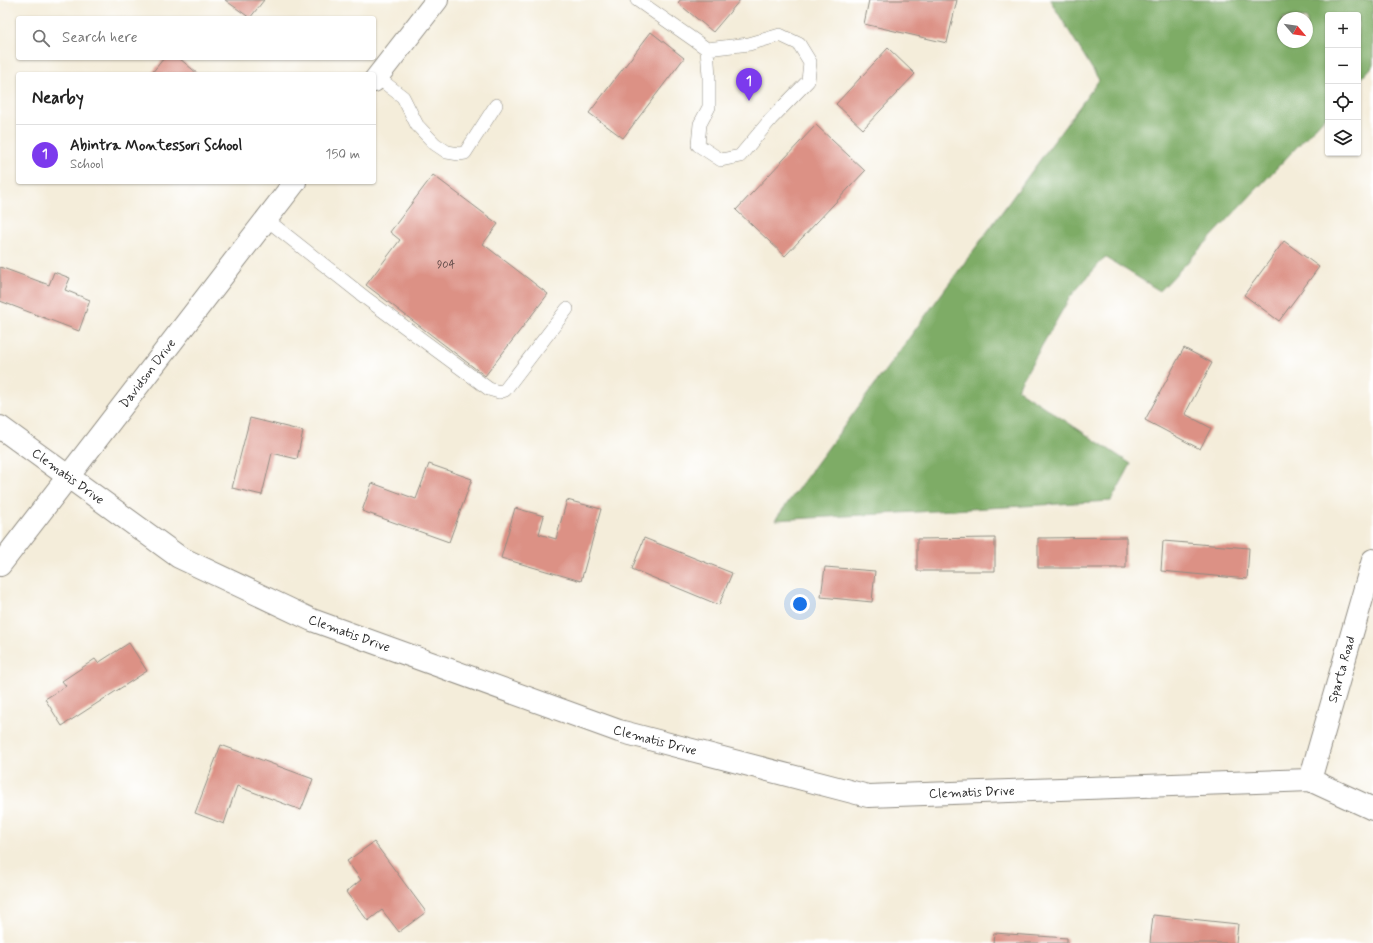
<!DOCTYPE html>
<html lang="en">
<head>
<meta charset="utf-8">
<style>
  :root { --surface:#fff; --page:#f6f6f6; --text:#222; --muted:#767676; --line:#e0e0e0; --accent:#7c3aed }
  body { margin:0; font-family:Mynerve,sans-serif; background:var(--page); color:var(--text) }
  .controls { position:absolute; right:12px; top:12px; display:grid; overflow:hidden; border-radius:4px; box-shadow:0 1px 3px #0004 }
  .controls button { width:36px; height:36px; display:grid; place-items:center; padding:0; border:0; border-bottom:1px solid var(--line); background:var(--surface); color:var(--text); font:20px sans-serif }
  .compass { position:absolute; left:1277px; top:12px; width:36px; height:36px; border-radius:50%; background:var(--surface); box-shadow:0 1px 3px #0004; rotate:119deg }
  .you { position:absolute; left:800px; top:604px; width:14px; height:14px; margin:-10px; border:3px solid #fff; border-radius:50%; background:#1a73e8; box-shadow:0 0 0 6px #1a73e833 }
  .badge { display:grid; place-items:center; width:26px; height:26px; border-radius:50%; background:var(--accent); color:#fff; font-size:13px; font-weight:700 }
  .pin { position:absolute; translate:-50% -33px; filter:drop-shadow(0 1px 2px #0008) }
  .pin::after { content:''; position:absolute; top:21px; width:14px; height:12px; background:inherit; clip-path:polygon(0 0,100% 0,50% 100%) }
  .list { margin:0; padding:0; list-style:none }
  h2 { display:flex; justify-content:space-between; align-items:center; height:52px; margin:0; padding:0 16px; font-size:17px }
  h2 small { font-size:13px; font-weight:400; color:var(--muted) }
  .list li { display:grid; grid-template-columns:26px 1fr auto; gap:12px; align-items:center; box-sizing:border-box; height:60px; padding:0 16px; border-top:1px solid var(--line) }
  .list b { display:block; font-size:15px; white-space:nowrap }
  .list p { margin:0; font-size:13px; white-space:nowrap; color:var(--muted) }
  .list em { font-size:13px; font-style:normal; color:var(--muted) }
  .icon { flex:none; width:22px; height:22px; fill:none; stroke:currentColor; stroke-width:2; stroke-linecap:round; stroke-linejoin:round }
  .map { position:relative; flex:none; width:1373px; height:943px; overflow:hidden }
  .search { position:absolute; background:var(--surface); box-shadow:0 1px 3px #0004; left:16px; top:16px; width:360px; height:44px; display:flex; align-items:center; gap:10px; box-sizing:border-box; padding:0 14px; border-radius:4px; color:var(--muted); font-size:15px }
  .panel { position:absolute; background:var(--surface); box-shadow:0 1px 3px #0004; left:16px; top:72px; width:360px; height:112px; border-radius:4px }
  .map>svg:first-child { display:block }
</style>
</head>
<body>
<div class="map">
<svg width="1373" height="943" viewBox="0 0 1373 943">
  <rect width="100%" height="100%" fill="#fff"/>
  <filter id="ink" filterUnits="userSpaceOnUse"><feTurbulence type="fractalNoise" baseFrequency=".025" numOctaves="2"/><feDisplacementMap in="SourceGraphic" scale="8" xChannelSelector="R" yChannelSelector="G"/><feConvolveMatrix kernelMatrix="1 2 1 2 8 2 1 2 1" color-interpolation-filters="sRGB"/></filter>
  <filter id="wash" filterUnits="userSpaceOnUse"><feTurbulence type="fractalNoise" baseFrequency=".012" numOctaves="4" result="noise"/><feDisplacementMap in="SourceGraphic" scale="16" xChannelSelector="R" yChannelSelector="G"/><feGaussianBlur stdDeviation="0.9" result="paint"/><feColorMatrix in="noise" values="0 0 0 0 0 0 0 0 0 0 0 0 0 0 0 0 0 1.4 0 .05"/><feComposite in="paint" operator="in"/></filter>
  <g filter="url(#wash)">
    <rect width="100%" height="100%" fill="#f4edda"/>
    <!-- forest -->
    <path fill="#7eac66" stroke="#546c48" fill-rule="evenodd" d="M1050,0H1373V66L1358,82V15H1328V114L1160,291L1105,257L1070,297L1017,389L1131,464L1111,501L775,520L1099,80ZM1283,18H1307V42H1283Z"/>
    <g id="blocks">
      <!-- building -->
      <g fill="#dc9185">
        <polygon points="225,0 264,0 250,18"/>
        <polygon points="680,0 740,0 713,32 678,3"/>
        <polygon points="869,0 957,0 947,43 864,24"/>
        <polygon points="651,32 684,58 623,138 589,113"/>
        <polygon points="888,48 915,74 863,129 836,104"/>
        <polygon points="164,58 179,58 198,74 151,74"/>
        <polygon points="816,125 865,171 785,256 736,210"/>
        <polygon points="433,175 498,224 483,244 548,294 485,376 366,285 400,240 390,232"/>
        <polygon points="1284,241 1319,267 1279,321 1244,295"/>
        <polygon points="0,267 49,285 54,272 70,278 65,290 90,300 79,331 0,301"/>
        <polygon points="1184,348 1212,363 1185,414 1211,428 1200,449 1145,420"/>
        <polygon points="250,418 303,431 297,459 272,453 262,495 232,488"/>
        <polygon points="429,464 472,479 449,542 362,511 372,483 416,499"/>
        <polygon points="567,500 601,509 581,581 501,558 515,508 544,516 539,534 556,539"/>
        <polygon points="1126,537 1126,568 1038,568 1038,538"/>
        <polygon points="644,538 732,573 719,605 632,569"/>
        <polygon points="995,538 995,571 917,571 917,539"/>
        <polygon points="1163,541 1249,548 1247,579 1161,571"/>
        <polygon points="825,567 875,571 872,602 821,597"/>
        <polygon points="129,643 147,671 62,726 45,699 66,686 62,681 95,659 98,663"/>
        <polygon points="221,745 313,779 301,810 237,786 224,824 195,813"/>
        <polygon points="374,842 426,912 399,932 382,910 368,921 346,892 361,880 347,861"/>
        <polygon points="1153,915 1238,924 1236,943 1150,943"/>
        <polygon points="994,933 1067,938 1067,943 993,943"/>
      </g>
    </g>
  </g>
  <g filter="url(#ink)">
    <use href="#blocks" fill-opacity="0" stroke="#908c82" stroke-width="1"/>
    <g fill="none" stroke-linecap="round" stroke-linejoin="round">
      <!-- service casing -->
      <g stroke="#908c82" stroke-width="14">
        <g id="service">
          <polyline points="637,0 707,49 749,44 780,35 799,44 810,62 808,81 771,119 740,156 721,160 698,145 700,124 709,107 709,76 707,49"/>
          <polyline points="377,77 403,97 417,125 435,144 447,152 459,154 465,153 496,105"/>
          <polyline points="266,219 367,299 489,389 499,392 505,390 567,309"/>
        </g>
      </g>
      <!-- minor casing -->
      <g stroke="#908c82" stroke-width="24">
        <g id="minor">
          <path id="s1" d="M0,427L179,557L312,620L619,731L868,796L1310,780L1373,809"/>
          <path id="s2" d="M1310,780L1373,560"/>
        </g>
      </g>
      <!-- tertiary casing -->
      <g stroke="#908c82" stroke-width="24">
        <g id="tertiary">
          <polyline points="374,81 437,0"/>
          <path id="s3" d="M0,565L295,182"/>
        </g>
      </g>
      <!-- service -->
      <use href="#service" stroke="#fff" stroke-width="13"/>
      <!-- minor -->
      <use href="#minor" stroke="#fff" stroke-width="22"/>
      <!-- tertiary -->
      <use href="#tertiary" stroke="#fff" stroke-width="22"/>
    </g>
  </g>
  <g text-anchor="middle" dominant-baseline="central" stroke-width="4" stroke-linejoin="round" paint-order="stroke">
    <!-- number labels -->
    <g font-size="11" fill="#574442">
      <text x="446" y="265">904</text>
    </g>
    <!-- street labels -->
    <g font-size="13" fill="#2b2b2b" stroke="#fff">
      <text stroke="none"><textPath href="#s3" startOffset="242">Davidson Drive</textPath></text>
      <text stroke="none"><textPath href="#s1" startOffset="84">Clematis Drive</textPath></text>
      <text stroke="none"><textPath href="#s1" startOffset="408">Clematis Drive</textPath></text>
      <text stroke="none"><textPath href="#s2" startOffset="115">Sparta Road</textPath></text>
      <text stroke="none"><textPath href="#s1" startOffset="732">Clematis Drive</textPath></text>
      <text stroke="none"><textPath href="#s1" startOffset="1056">Clematis Drive</textPath></text>
    </g>
  </g>
</svg>
<div class="controls">
<button>+</button>
<button>−</button>
<button><svg class="icon" aria-label="locate" viewBox="0 0 24 24"><circle cx="12" cy="12" r="6"/><path d="M12 2v4M12 18v4M2 12h4M18 12h4"/></svg></button>
<button><svg class="icon" aria-label="layers" viewBox="0 0 24 24"><path d="M12 4l9 5-9 5-9-5zM3 14l9 5 9-5"/></svg></button>
</div>
<svg class="compass" viewBox="-18 -18 36 36"><path d="M0-13l5 13h-10z" fill="#e53935"/><path d="M0 13l5-13h-10z" fill="#767676"/></svg>
<div class="you"></div>
<div class="pin badge" style="left:749px;top:101px">1</div>
<div class="search"><svg class="icon" aria-label="search" viewBox="0 0 24 24"><circle cx="10" cy="10" r="6"/><path d="M15 15l6 6"/></svg>Search here</div>
<section class="panel">
<h2>Nearby<small></small></h2>
<ul class="list">
<li><span class="badge">1</span><div><b>Abintra Montessori School</b><p>School</p></div><em>150 m</em></li>
</ul>
</section>
</div>
</body>
</html>
